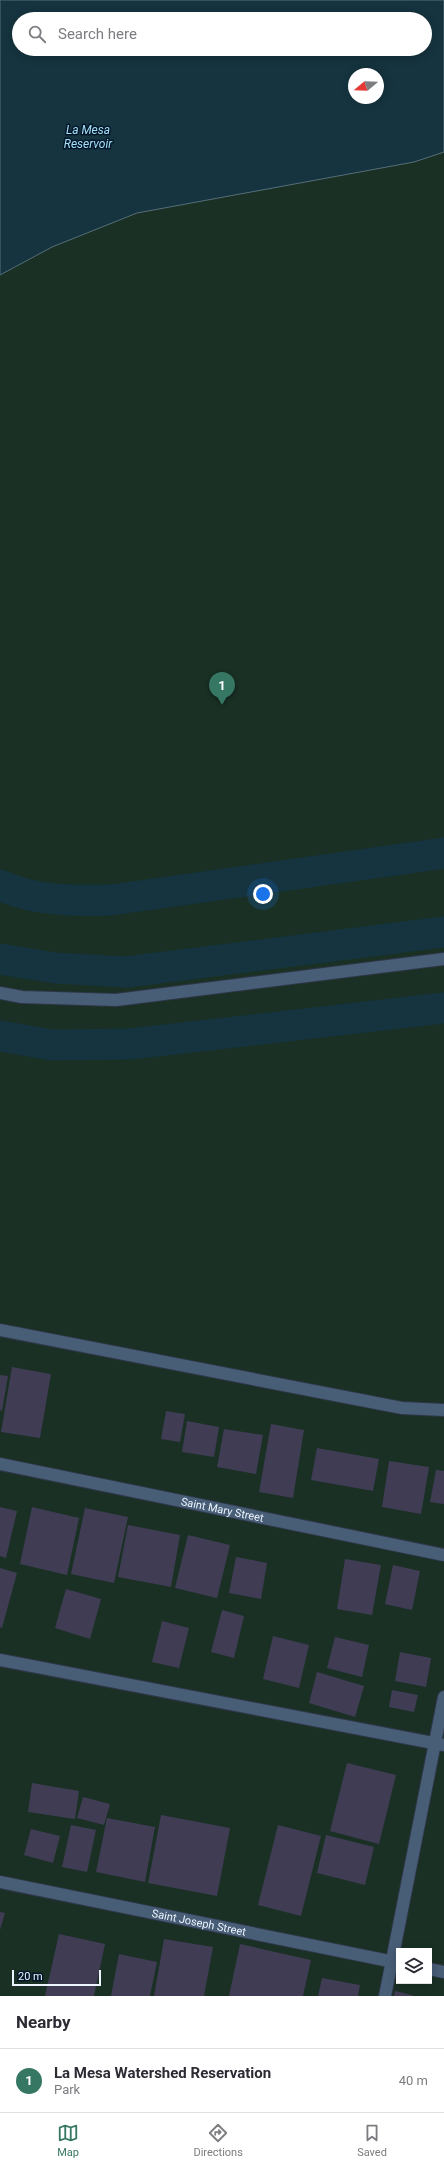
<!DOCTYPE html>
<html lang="en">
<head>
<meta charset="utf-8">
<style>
  :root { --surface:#fff; --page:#f2f2f3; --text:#2b2b33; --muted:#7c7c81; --line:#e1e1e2; --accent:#367764 }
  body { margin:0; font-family:Roboto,sans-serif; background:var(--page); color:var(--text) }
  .controls { position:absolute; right:12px; bottom:12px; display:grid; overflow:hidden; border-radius:0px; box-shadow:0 2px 10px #0003 }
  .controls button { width:36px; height:36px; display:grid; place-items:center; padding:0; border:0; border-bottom:1px solid var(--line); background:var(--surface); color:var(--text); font:20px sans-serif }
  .compass { position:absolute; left:348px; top:68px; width:36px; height:36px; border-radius:50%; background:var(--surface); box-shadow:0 2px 10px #0003; rotate:251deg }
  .scale { position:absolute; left:12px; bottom:10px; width:89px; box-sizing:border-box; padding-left:4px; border:2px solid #edf5fe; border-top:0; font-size:11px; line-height:14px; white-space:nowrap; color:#edf5fe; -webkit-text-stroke:3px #031529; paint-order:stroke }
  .you { position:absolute; left:263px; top:894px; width:14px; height:14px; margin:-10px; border:3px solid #fff; border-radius:50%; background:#1a73e8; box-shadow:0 0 0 6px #1a73e833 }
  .badge { display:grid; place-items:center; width:26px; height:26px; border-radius:50%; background:var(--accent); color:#fff; font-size:13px; font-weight:700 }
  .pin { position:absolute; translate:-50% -33px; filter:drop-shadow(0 1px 2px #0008) }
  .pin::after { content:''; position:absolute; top:21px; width:14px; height:12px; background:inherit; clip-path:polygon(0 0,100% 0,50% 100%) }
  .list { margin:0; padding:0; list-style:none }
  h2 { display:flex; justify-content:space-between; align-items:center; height:52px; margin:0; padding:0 16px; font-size:17px }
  h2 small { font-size:13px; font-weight:400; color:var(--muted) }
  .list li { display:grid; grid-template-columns:26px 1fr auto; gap:12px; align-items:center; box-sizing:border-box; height:64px; padding:0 16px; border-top:1px solid var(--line) }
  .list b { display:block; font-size:15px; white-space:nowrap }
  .list p { margin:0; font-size:13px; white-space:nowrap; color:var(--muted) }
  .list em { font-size:13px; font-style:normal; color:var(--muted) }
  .icon { flex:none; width:22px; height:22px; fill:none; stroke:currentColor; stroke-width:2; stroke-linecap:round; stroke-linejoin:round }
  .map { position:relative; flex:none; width:444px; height:1996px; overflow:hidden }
  .search { position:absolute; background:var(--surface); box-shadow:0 2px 10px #0003; left:12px; right:12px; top:12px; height:44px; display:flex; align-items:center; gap:10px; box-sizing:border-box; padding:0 14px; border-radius:22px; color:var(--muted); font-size:15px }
  .sheet { height:116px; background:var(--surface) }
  nav { display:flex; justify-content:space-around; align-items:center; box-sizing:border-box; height:56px; border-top:1px solid var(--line); background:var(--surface); font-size:11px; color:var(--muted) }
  nav a { display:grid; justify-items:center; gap:2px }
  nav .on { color:var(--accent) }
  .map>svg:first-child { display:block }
</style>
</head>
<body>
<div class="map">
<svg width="444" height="1996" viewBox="0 0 444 1996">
  <rect width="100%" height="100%" fill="#0b1e34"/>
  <!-- green -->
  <path fill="#1a3025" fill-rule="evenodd" d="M0,0H444V1996H0ZM19,19H425V49H19ZM354,74H378V98H354ZM399,1951H429V1981H399Z"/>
  <!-- water -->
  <path fill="#15343f" stroke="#566e78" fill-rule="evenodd" d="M0,0H444V152L414,162L137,213L52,247L0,275ZM19,19H425V49H19ZM354,74H378V98H354Z"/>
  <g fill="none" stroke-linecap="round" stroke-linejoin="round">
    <!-- canal -->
    <g stroke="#15343f" stroke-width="31">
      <path d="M0,885C34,901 74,901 111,900L444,853"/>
      <polyline points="0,959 55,968 126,972 444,932"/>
      <polyline points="0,1036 52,1045 130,1044 444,1008"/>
    </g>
  </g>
  <!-- building -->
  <g fill="#3f3c54">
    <polygon points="12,1367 51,1374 40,1438 1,1432"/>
    <polygon points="0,1375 8,1376 2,1411 0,1410"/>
    <polygon points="166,1411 185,1414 180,1442 161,1439"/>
    <polygon points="187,1421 219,1427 214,1457 182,1452"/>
    <polygon points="271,1424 304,1430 293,1498 259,1492"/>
    <polygon points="224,1429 263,1435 256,1474 217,1467"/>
    <polygon points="317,1448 379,1459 373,1491 311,1480"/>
    <polygon points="389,1461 429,1467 421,1514 382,1507"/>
    <polygon points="436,1470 444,1471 444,1504 430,1502"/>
    <polygon points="0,1507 17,1511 6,1558 0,1556"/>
    <polygon points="32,1507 79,1518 67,1575 20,1564"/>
    <polygon points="85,1508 128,1517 114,1583 71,1574"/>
    <polygon points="128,1525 180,1535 171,1587 118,1577"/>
    <polygon points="188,1535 230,1545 217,1598 175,1588"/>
    <polygon points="236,1557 267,1563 261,1599 229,1593"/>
    <polygon points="345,1559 381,1565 372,1615 337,1609"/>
    <polygon points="393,1565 420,1571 412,1610 385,1604"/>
    <polygon points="0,1568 17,1573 2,1628 0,1627"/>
    <polygon points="66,1589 101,1599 90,1639 55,1628"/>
    <polygon points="222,1610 244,1616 234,1658 211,1652"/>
    <polygon points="162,1621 189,1628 179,1668 152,1662"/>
    <polygon points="273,1636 309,1645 299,1688 263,1679"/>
    <polygon points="335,1637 369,1645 362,1677 327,1668"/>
    <polygon points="400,1652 431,1658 426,1687 395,1681"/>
    <polygon points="317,1672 364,1686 355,1717 309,1703"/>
    <polygon points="392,1690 418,1695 414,1712 389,1707"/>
    <polygon points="347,1763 396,1775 379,1844 330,1831"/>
    <polygon points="32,1783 79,1791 75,1819 28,1812"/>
    <polygon points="83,1797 110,1804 104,1825 77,1818"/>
    <polygon points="161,1815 230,1828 217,1896 148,1883"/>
    <polygon points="107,1818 155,1827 145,1882 96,1872"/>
    <polygon points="71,1825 96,1830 87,1872 62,1867"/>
    <polygon points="278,1825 321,1836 301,1916 258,1905"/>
    <polygon points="31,1829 60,1836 53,1863 24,1855"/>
    <polygon points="326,1835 374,1847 365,1885 317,1873"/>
    <polygon points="0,1912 5,1913 0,1930"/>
    <polygon points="59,1934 105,1944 94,1996 45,1996"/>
    <polygon points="164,1939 213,1947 204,1996 154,1996"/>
    <polygon points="240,1944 311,1960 303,1996 229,1996"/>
    <polygon points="119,1954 157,1962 150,1996 111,1996"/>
    <polygon points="322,1978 360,1985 358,1996 318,1996"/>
    <polygon points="395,1991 412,1995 412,1996 394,1996"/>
  </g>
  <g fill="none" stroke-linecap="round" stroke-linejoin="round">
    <!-- minor casing -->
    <g stroke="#2f3748" stroke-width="14">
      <g id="minor">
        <polyline points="0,993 22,997 116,1000 444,959"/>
        <polyline points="0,1330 402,1408 444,1410"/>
        <path id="s1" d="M0,1464L444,1555"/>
        <polyline points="0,1660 444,1745"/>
        <path id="s2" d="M0,1882L399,1963"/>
        <polyline points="429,1969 444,1972"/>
        <polyline points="385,1996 444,1697"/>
      </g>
    </g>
    <!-- minor -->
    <use href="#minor" stroke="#485e77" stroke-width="12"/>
  </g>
  <g text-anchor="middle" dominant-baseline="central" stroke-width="3" stroke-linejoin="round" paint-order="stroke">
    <!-- street labels -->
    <g font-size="11" fill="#edf5fe" stroke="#031529">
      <text stroke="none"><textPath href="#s1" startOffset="227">Saint Mary Street</textPath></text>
      <text stroke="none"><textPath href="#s2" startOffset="203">Saint Joseph Street</textPath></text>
    </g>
    <!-- water labels -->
    <g font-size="12" font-style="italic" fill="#a2e0f8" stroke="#031529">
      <text x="88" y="130">La Mesa<tspan x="88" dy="14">Reservoir</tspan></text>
    </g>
  </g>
</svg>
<div class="controls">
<button><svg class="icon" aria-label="layers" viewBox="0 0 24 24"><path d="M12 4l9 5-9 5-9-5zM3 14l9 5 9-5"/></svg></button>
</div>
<svg class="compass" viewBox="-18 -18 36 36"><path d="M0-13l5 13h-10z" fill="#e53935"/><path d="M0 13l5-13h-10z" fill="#7c7c81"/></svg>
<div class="scale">20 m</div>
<div class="you"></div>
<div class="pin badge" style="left:222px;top:705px">1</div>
<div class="search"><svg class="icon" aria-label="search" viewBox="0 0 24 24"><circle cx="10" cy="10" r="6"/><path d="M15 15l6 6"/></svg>Search here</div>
</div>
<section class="sheet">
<h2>Nearby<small></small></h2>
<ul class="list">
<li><span class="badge">1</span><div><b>La Mesa Watershed Reservation</b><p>Park</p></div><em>40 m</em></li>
</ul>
</section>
<nav>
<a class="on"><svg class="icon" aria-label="map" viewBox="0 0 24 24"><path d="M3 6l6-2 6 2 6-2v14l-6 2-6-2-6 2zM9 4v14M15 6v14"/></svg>Map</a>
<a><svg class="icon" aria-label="directions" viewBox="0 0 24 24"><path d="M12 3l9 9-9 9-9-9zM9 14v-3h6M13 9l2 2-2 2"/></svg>Directions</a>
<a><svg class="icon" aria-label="saved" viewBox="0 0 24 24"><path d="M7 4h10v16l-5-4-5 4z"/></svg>Saved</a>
</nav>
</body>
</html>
